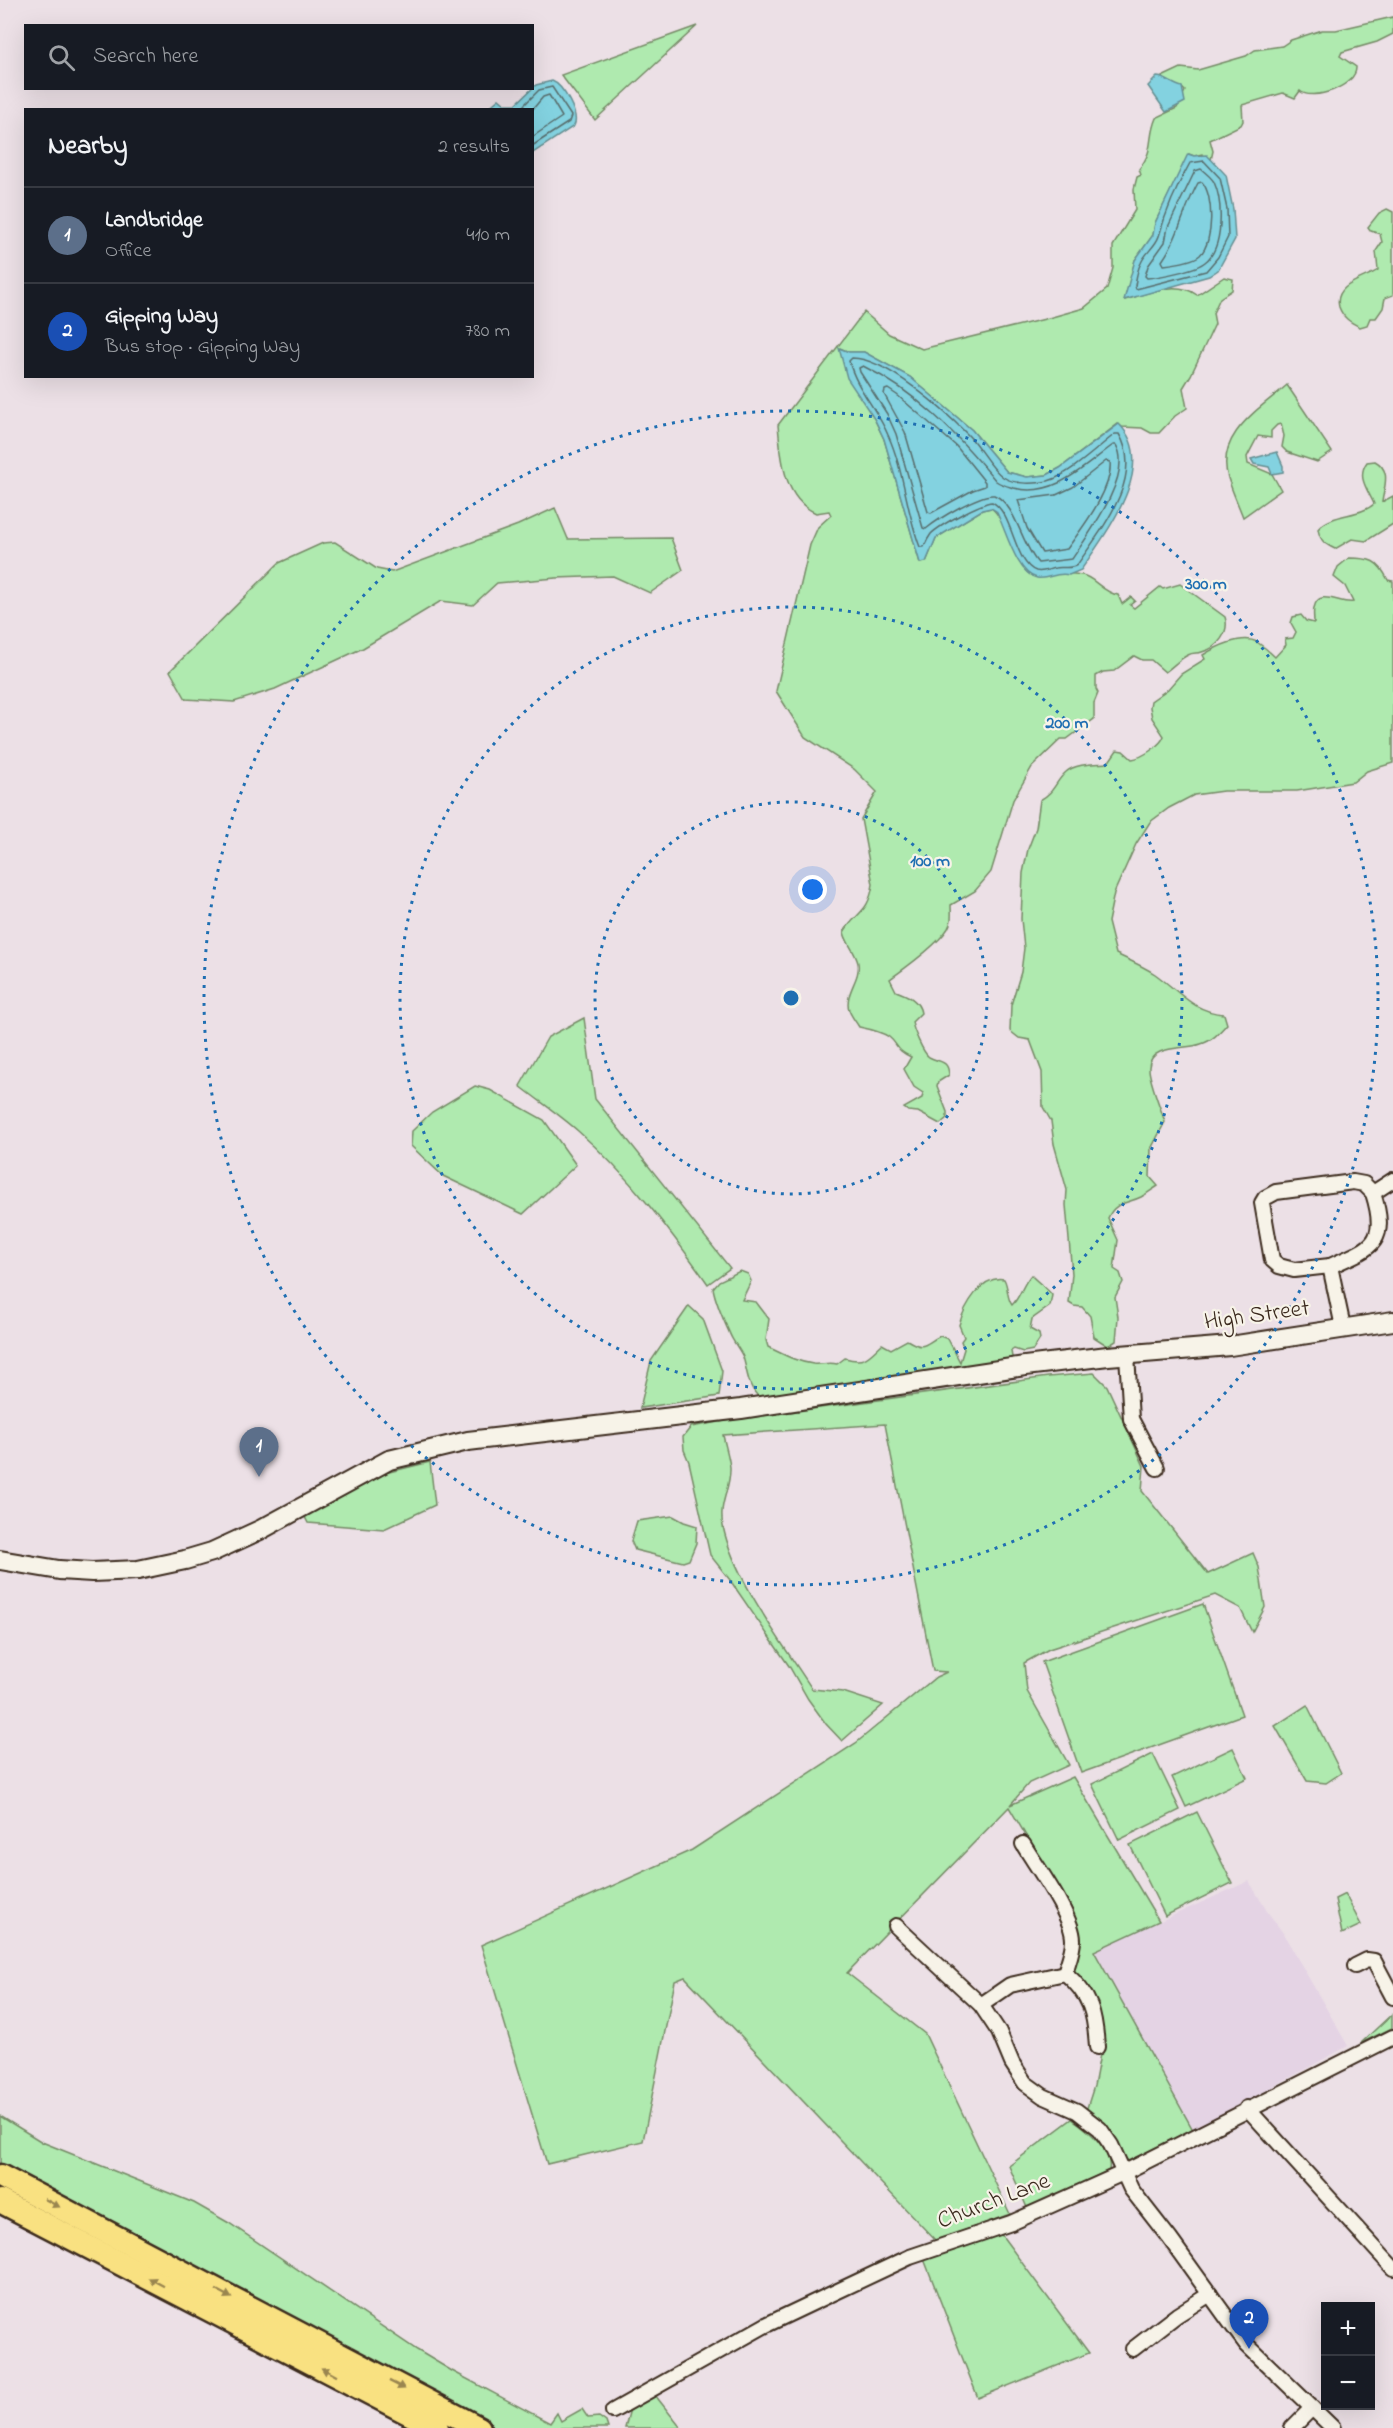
<!DOCTYPE html>
<html lang="en">
<head>
<meta charset="utf-8">
<style>
  :root { --surface:#171b24; --page:#20242c; --text:#f1f3f6; --muted:#9ea1a6; --line:#363941; --accent:#1f6fb2 }
  body { margin:0; font-family:"Indie Flower",sans-serif; background:var(--page); color:var(--text) }
  .controls { position:absolute; right:18px; bottom:18px; display:grid; overflow:hidden; border-radius:0px; box-shadow:0 6px 24px #0002 }
  .controls button { width:54px; height:54px; display:grid; place-items:center; padding:0; border:0; border-bottom:2px solid var(--line); background:var(--surface); color:var(--text); font:30px sans-serif }
  .you { position:absolute; left:813px; top:890px; width:21px; height:21px; margin:-15px; border:4px solid #fff; border-radius:50%; background:#1a73e8; box-shadow:0 0 0 9px #1a73e833 }
  .badge { display:grid; place-items:center; width:39px; height:39px; border-radius:50%; background:var(--accent); color:#fff; font-size:20px; font-weight:700 }
  .pin { position:absolute; translate:-50% -50px; filter:drop-shadow(0 2px 3px #0008) }
  .pin::after { content:''; position:absolute; top:32px; width:21px; height:18px; background:inherit; clip-path:polygon(0 0,100% 0,50% 100%) }
  .list { margin:0; padding:0; list-style:none }
  h2 { display:flex; justify-content:space-between; align-items:center; height:78px; margin:0; padding:0 24px; font-size:26px }
  h2 small { font-size:20px; font-weight:400; color:var(--muted) }
  .list li { display:grid; grid-template-columns:39px 1fr auto; gap:18px; align-items:center; box-sizing:border-box; height:96px; padding:0 24px; border-top:2px solid var(--line) }
  .list b { display:block; font-size:22px; white-space:nowrap }
  .list p { margin:0; font-size:20px; white-space:nowrap; color:var(--muted) }
  .list em { font-size:20px; font-style:normal; color:var(--muted) }
  .icon { flex:none; width:33px; height:33px; fill:none; stroke:currentColor; stroke-width:2; stroke-linecap:round; stroke-linejoin:round }
  .map { position:relative; flex:none; width:1393px; height:2428px; overflow:hidden }
  .search { position:absolute; background:var(--surface); box-shadow:0 6px 24px #0002; left:24px; top:24px; width:510px; height:66px; display:flex; align-items:center; gap:15px; box-sizing:border-box; padding:0 21px; border-radius:0px; color:var(--muted); font-size:22px }
  .panel { position:absolute; background:var(--surface); box-shadow:0 6px 24px #0002; left:24px; top:108px; width:510px; height:270px; border-radius:0px }
  .map>svg:first-child { display:block }
</style>
</head>
<body>
<div class="map">
<svg width="1393" height="2428" viewBox="0 0 1393 2428">
  <rect width="100%" height="100%" fill="#ece0e6"/>
  <filter id="ink" filterUnits="userSpaceOnUse"><feTurbulence type="fractalNoise" baseFrequency=".0167" numOctaves="2"/><feDisplacementMap in="SourceGraphic" scale="12" xChannelSelector="R" yChannelSelector="G"/><feConvolveMatrix kernelMatrix="1 2 1 2 8 2 1 2 1" color-interpolation-filters="sRGB"/></filter>
  <g filter="url(#ink)">
    <!-- built -->
    <polygon fill="#e4d3e4" points="1249,1881 1267,1911 1283,1933 1348,2046 1193,2130 1094,1951"/>
    <!-- green -->
    <g fill="#afeaaf" stroke="#758a66" stroke-width="1.5">
      <path d="M1393,17V34L1377,42L1342,52L1340,56L1356,67C1357,86 1312,102 1300,91L1295,98L1283,93L1242,105L1243,121L1241,125L1210,140L1213,151L1211,160L1202,154L1194,156L1189,154L1155,223L1153,235L1135,260L1125,300C1147,294 1175,279 1197,295L1224,277L1233,279L1232,290L1220,298L1213,313L1215,324L1191,375L1183,388L1187,408L1175,416L1159,433H1151L1142,428L1122,427L1118,424L1060,468L1047,475L1027,477L1007,472L972,430L910,377L864,352H849L840,348L884,439L920,563L926,562L936,538L982,510L991,508C1006,518 1011,557 1028,573C1038,582 1047,574 1059,573C1065,573 1076,574 1082,575C1094,577 1103,593 1118,595L1122,604L1131,597L1135,601L1130,605L1134,608L1160,587L1163,589L1180,584L1225,617C1230,632 1218,648 1202,652C1197,654 1193,652 1188,655C1179,659 1173,667 1165,672L1151,660H1142L1134,656L1114,671L1103,672L1096,676V689L1098,693L1094,703V719L1067,739H1061L1032,767L1013,800L991,872L975,891L951,905C951,911 952,919 950,924C945,940 904,969 890,979L896,991C907,995 919,1000 921,1013L912,1022C913,1029 923,1053 929,1057C940,1063 948,1059 949,1075L938,1082L937,1086L947,1112V1118L940,1124L918,1112L908,1111L904,1108L922,1098L923,1093L914,1087L904,1069L911,1057C895,1050 899,1045 889,1037C880,1031 869,1029 859,1027C856,1022 851,1016 849,1010C844,993 861,979 858,963C855,951 846,943 844,932C856,912 869,913 873,884L861,819L877,792L854,769L805,737L776,691L810,545L818,527L831,515L829,511L816,513C783,499 781,456 778,425L864,312L889,334L922,349L1045,319L1084,308L1107,289L1113,268V246L1135,210L1134,189L1137,177L1141,175L1139,169C1155,149 1147,139 1156,118L1177,108L1185,91L1182,88L1172,85L1162,77L1181,68L1198,70L1246,56L1255,50L1282,46L1291,40L1322,30H1336Z"/>
      <polygon points="697,26 595,120 561,75"/>
      <path d="M1387,209L1393,212V295L1385,298L1383,308L1376,318H1370L1367,325L1360,327C1350,322 1343,318 1339,307C1333,284 1365,279 1378,270L1376,251L1382,242L1380,234L1371,231L1368,227L1379,213Z"/>
      <path d="M1287,385L1332,452L1317,462L1287,452L1282,447L1284,436L1281,424L1277,425L1271,431V438L1258,436L1247,457L1248,464L1272,474L1281,490L1243,517C1238,504 1232,491 1228,478C1215,434 1260,409 1287,385Z"/>
      <path d="M1375,461C1392,470 1384,487 1382,502L1393,496V524L1366,541L1352,539L1335,549C1325,544 1320,541 1318,529C1331,513 1360,517 1374,504C1368,490 1356,477 1367,462Z"/>
      <polygon points="555,508 568,539 671,538 683,570 650,593 613,576 556,578 497,583 473,605 441,601 363,648 275,689 234,702 186,699 170,671 279,563 323,543 335,542 377,569 392,572 518,525"/>
      <path d="M1349,558C1371,558 1378,560 1388,580L1393,581V763L1367,771L1353,782L1297,791H1223L1194,795L1169,808L1150,822L1136,844L1114,893L1108,922L1116,954C1129,960 1143,966 1155,974C1179,991 1193,1012 1224,1014L1227,1024C1219,1033 1212,1041 1201,1044C1186,1050 1150,1044 1149,1067C1148,1078 1161,1109 1165,1122L1151,1149L1150,1177L1158,1186C1153,1189 1147,1194 1141,1197C1127,1204 1115,1201 1108,1218L1118,1240L1114,1269L1120,1273L1123,1282L1115,1297L1118,1317L1116,1341L1108,1346L1094,1337L1090,1316L1082,1307L1074,1306L1069,1303L1072,1274L1066,1205L1067,1190L1054,1144L1051,1121L1043,1107L1042,1072L1030,1040L1019,1038L1010,1031L1011,1005L1021,972L1024,948L1021,919L1023,873L1028,849L1036,828L1040,800C1054,793 1055,782 1066,772C1075,763 1096,764 1108,763L1117,750L1123,751L1132,759C1142,758 1161,745 1164,736L1152,718L1150,707L1151,701L1168,689L1181,674L1205,659L1203,655C1216,647 1242,634 1257,642C1263,646 1270,652 1275,657L1286,645L1285,639L1293,638L1296,632L1291,623L1293,617L1301,615L1306,621L1314,623C1314,618 1313,613 1314,608C1318,587 1341,605 1353,602L1345,586L1334,577L1338,567Z"/>
      <path d="M584,1018L595,1099L730,1268L708,1284C670,1230 628,1175 578,1131C560,1115 539,1101 520,1086L548,1037Z"/>
      <polygon points="475,1086 490,1090 544,1120 576,1165 523,1214 443,1176 411,1146 412,1131 432,1112"/>
      <path d="M740,1271L748,1274L751,1281L742,1300L756,1302L769,1319L766,1340L768,1347C785,1355 794,1361 813,1364C821,1365 828,1362 837,1364L845,1358C865,1364 868,1357 882,1344L891,1349L907,1340C925,1351 924,1344 940,1336L948,1339L960,1362L964,1349L961,1341L964,1337L959,1325C964,1307 982,1274 1004,1279C1009,1288 1006,1297 1012,1305C1020,1298 1022,1285 1031,1275C1038,1283 1047,1288 1052,1295L1050,1306L1032,1319L1030,1329L1039,1334L1040,1339L1033,1350L1023,1352L1014,1349L1011,1351L1012,1357L1018,1360L761,1399C747,1387 748,1373 743,1357C739,1348 732,1341 729,1332C724,1321 715,1299 713,1288L719,1281Z"/>
      <polygon points="689,1306 703,1319 722,1371 719,1396 640,1408 651,1361"/>
      <path d="M1094,1373L1107,1386L1144,1466L1142,1491L1208,1574L1253,1553L1259,1567L1265,1607L1252,1632L1240,1608L1215,1595L1049,1649L1024,1663L1027,1691L1069,1765L1029,1783L1010,1805L1073,1777L1159,1921L1094,1951L1193,2130L1128,2161L1086,2111L1094,2086L1101,2049L1075,1971L1068,1907L1009,1807L847,1973L925,2034L1010,2214L936,2241L685,1977L675,1981L643,2141L547,2164L481,1945L692,1850L856,1743L936,1677L947,1672L933,1671L885,1424L723,1435C725,1445 729,1457 730,1467C731,1489 718,1503 723,1526C733,1577 783,1644 812,1689L843,1692L883,1705L842,1741L826,1724L808,1699L789,1666L730,1580L710,1555L689,1462L684,1450L683,1437L691,1427L731,1420L1048,1377Z"/>
      <polygon points="430,1462 435,1505 384,1529 308,1523 303,1513 373,1476 377,1478 381,1474"/>
      <polygon points="673,1516 684,1522 697,1526 696,1543 689,1560 683,1562 635,1550 631,1541 637,1521"/>
      <polygon points="1203,1604 1242,1715 1081,1773 1042,1662"/>
      <polygon points="1307,1705 1341,1773 1326,1783 1307,1781 1275,1726"/>
      <polygon points="1233,1748 1247,1778 1186,1807 1172,1777"/>
      <polygon points="1153,1754 1180,1810 1119,1840 1092,1784"/>
      <polygon points="1197,1812 1232,1883 1165,1916 1130,1845"/>
      <polygon points="1345,1894 1361,1925 1342,1934 1335,1899"/>
      <polygon points="1392,2014 1392,2028 1361,2043"/>
      <polygon points="0,2116 42,2142 194,2203 229,2223 417,2350 452,2371 550,2423 557,2413 561,2421 582,2409 588,2418 599,2417 606,2422 608,2428 494,2428 311,2334 0,2169"/>
      <path d="M1072,2119C1087,2129 1113,2150 1109,2170L1028,2210L1009,2166Z"/>
      <polygon points="1000,2233 1089,2353 978,2398 924,2259"/>
      <polygon points="651,2390 681,2428 625,2428 633,2397"/>
    </g>
    <!-- water -->
    <g fill="#83d2e0" stroke="#668f92" stroke-width="1.5">
      <path d="M1157,77C1165,77 1173,85 1182,87L1185,102L1166,112L1148,86Z"/>
      <path d="M552,81C563,85 580,115 574,126L533,153L532,110L487,109L499,99L505,104H516L536,85Z"/>
      <polygon points="1188,154 1194,156 1207,155 1226,175 1233,209 1235,239 1218,270 1209,276 1124,300 1135,260 1153,235 1155,223"/>
      <path d="M839,348L849,352H864L910,377L972,430L1007,472L1027,477L1047,475L1060,468L1119,424C1160,465 1105,534 1081,570L1069,575C1057,571 1048,580 1037,578C1016,574 1005,527 996,511L991,508L982,510L936,538L926,562L920,563L884,439L875,420L847,378Z"/>
      <polygon points="1277,452 1283,466 1283,472 1272,474 1269,467 1254,464 1251,459"/>
    </g>
    <g fill="none" stroke-linecap="round" stroke-linejoin="round">
      <!-- shore -->
      <g stroke="#586d6c" stroke-width="1.5">
        <polyline points="519,110 539,90 552,87 571,116 569,122 532,146"/>
        <polyline points="532,110 543,97 549,95 562,117 532,137"/>
        <path d="M1204,161L1220,178L1227,209L1228,237L1218,257L1206,271L1136,289L1135,286C1136,279 1137,270 1141,263C1145,253 1156,246 1159,236C1166,211 1177,186 1190,163Z"/>
        <path d="M1201,169C1206,173 1211,177 1214,182C1223,202 1224,248 1205,262C1196,270 1159,277 1147,278L1145,276L1148,266L1165,242L1168,227L1195,171Z"/>
        <path d="M1202,182C1214,195 1214,242 1200,255C1193,261 1173,264 1164,265L1162,261C1179,237 1184,208 1198,183Z"/>
        <path d="M852,358C886,358 944,410 968,435C980,447 989,467 1003,477C1015,485 1035,484 1048,481C1069,475 1097,448 1115,434H1119C1145,477 1101,530 1077,565C1069,570 1063,566 1055,568C1049,569 1042,573 1036,571C1014,563 1013,512 992,502C980,503 940,525 931,534C928,538 926,542 924,547H920C906,511 904,470 888,435C877,409 856,388 849,361Z"/>
        <path d="M863,366C917,392 958,435 996,481C1002,485 1007,486 1014,488C1054,498 1083,467 1113,445H1116C1134,474 1088,535 1072,559L1038,563C1021,544 1016,504 994,495C980,493 938,519 926,529L923,528L896,434L887,414L860,372L859,368Z"/>
        <polygon points="885,390 888,389 897,395 956,446 985,482 985,486 973,490 931,513 928,512 905,432 884,394"/>
        <path d="M1106,461L1110,462C1113,489 1082,528 1067,549L1042,553L1027,528L1018,500L1056,495L1073,487Z"/>
      </g>
      <!-- minor casing -->
      <g stroke="#3b2a1e" stroke-width="18">
        <g id="minor">
          <polyline points="1330,1266 1294,1270 1279,1266 1272,1260 1262,1203 1265,1198 1276,1192 1353,1182 1364,1184 1373,1193"/>
          <path d="M1343,1327L1330,1266C1372,1248 1389,1243 1373,1193L1393,1180"/>
          <polyline points="1127,1355 1131,1419 1157,1468"/>
          <path d="M1023,1844C1036,1866 1073,1916 1073,1940C1073,1951 1068,1962 1065,1973"/>
          <polyline points="896,1926 981,2005 999,2032 1012,2063 1025,2083 1043,2096 1077,2111 1100,2129 1111,2145 1131,2189 1170,2239 1232,2325 1247,2345 1333,2428"/>
          <polyline points="1355,1966 1367,1960 1374,1961 1393,1997"/>
          <path d="M981,2005L1010,1985L1065,1973C1091,1995 1095,2014 1097,2047"/>
          <polyline points="1247,2108 1393,2268"/>
          <polyline points="1133,2349 1177,2315 1210,2294"/>
          <polyline points="613,2411 766,2325 825,2297 910,2257 1011,2223 1123,2173 1393,2037"/>
          <polyline points="1292,2428 1312,2408"/>
        </g>
      </g>
      <!-- secondary casing -->
      <g stroke="#3b2a1e" stroke-width="22">
        <polyline id="secondary" points="0,1560 59,1570 92,1572 138,1570 185,1560 212,1552 262,1529 389,1460 468,1441 741,1409 1025,1366 1108,1356 1230,1346 1393,1321"/>
      </g>
      <!-- trunk casing -->
      <g stroke="#3b2a1e" stroke-width="27">
        <g id="trunk">
          <polyline points="0,2176 479,2428"/>
          <polyline points="0,2201 437,2428"/>
        </g>
      </g>
      <!-- minor -->
      <use href="#minor" stroke="#f7f3e8" stroke-width="14"/>
      <!-- secondary -->
      <use href="#secondary" stroke="#f7f3e8" stroke-width="18"/>
      <!-- trunk -->
      <use href="#trunk" stroke="#f9e181" stroke-width="22"/>
    </g>
    <!-- one-way arrows -->
    <defs><path id="oneway-solid" d="M-6-.8H1V-3.2L6.5 0L1 3.2V.8H-6Z" transform="scale(1.5)"/></defs>
    <g fill="#9a8650">
      <use href="#oneway-solid" transform="translate(52 2203) rotate(28)"/>
      <use href="#oneway-solid" transform="translate(156 2282) rotate(-152)"/>
      <use href="#oneway-solid" transform="translate(224 2294) rotate(28)"/>
      <use href="#oneway-solid" transform="translate(329 2372) rotate(-152)"/>
      <use href="#oneway-solid" transform="translate(397 2385) rotate(27)"/>
    </g>
  </g>
  <!-- distance rings -->
  <g fill="none" stroke="#1f6fb2" stroke-width="3" stroke-dasharray="3 6">
    <circle cx="791" cy="998" r="196"/>
    <circle cx="791" cy="998" r="391"/>
    <circle cx="791" cy="998" r="587"/>
  </g>
  <g text-anchor="middle" dominant-baseline="central" stroke-width="4.5" stroke-linejoin="round" paint-order="stroke">
    <!-- street labels -->
    <g font-size="24" fill="#3b2a1e" stroke="#f7f3e8">
      <text transform="translate(1257 1316) rotate(-8)">High Street</text>
      <text transform="translate(994 2202) rotate(-21)">Church Lane</text>
    </g>
  </g>
  <circle cx="791" cy="998" r="9" fill="#1f6fb2" stroke="#f7f3e8" stroke-width="3"/>
  <g font-size="18" text-anchor="middle" font-weight="bold" fill="#1f6fb2" stroke="#f7f3e8" stroke-width="4.5" stroke-linejoin="round" paint-order="stroke">
    <text x="1206" y="589">300 m</text>
    <text x="1067" y="728">200 m</text>
    <text x="930" y="866">100 m</text>
  </g>
</svg>
<div class="controls">
<button>+</button>
<button>−</button>
</div>
<div class="you"></div>
<div class="pin badge" style="left:259px;top:1477px;background:#5c6f8a">1</div>
<div class="pin badge" style="left:1249px;top:2349px;background:#1a4fb4">2</div>
<div class="search"><svg class="icon" aria-label="search" viewBox="0 0 24 24"><circle cx="10" cy="10" r="6"/><path d="M15 15l6 6"/></svg>Search here</div>
<section class="panel">
<h2>Nearby<small>2 results</small></h2>
<ul class="list">
<li><span class="badge" style="background:#5c6f8a">1</span><div><b>Landbridge</b><p>Office</p></div><em>410 m</em></li>
<li><span class="badge" style="background:#1a4fb4">2</span><div><b>Gipping Way</b><p>Bus stop · Gipping Way</p></div><em>780 m</em></li>
</ul>
</section>
</div>
</body>
</html>
